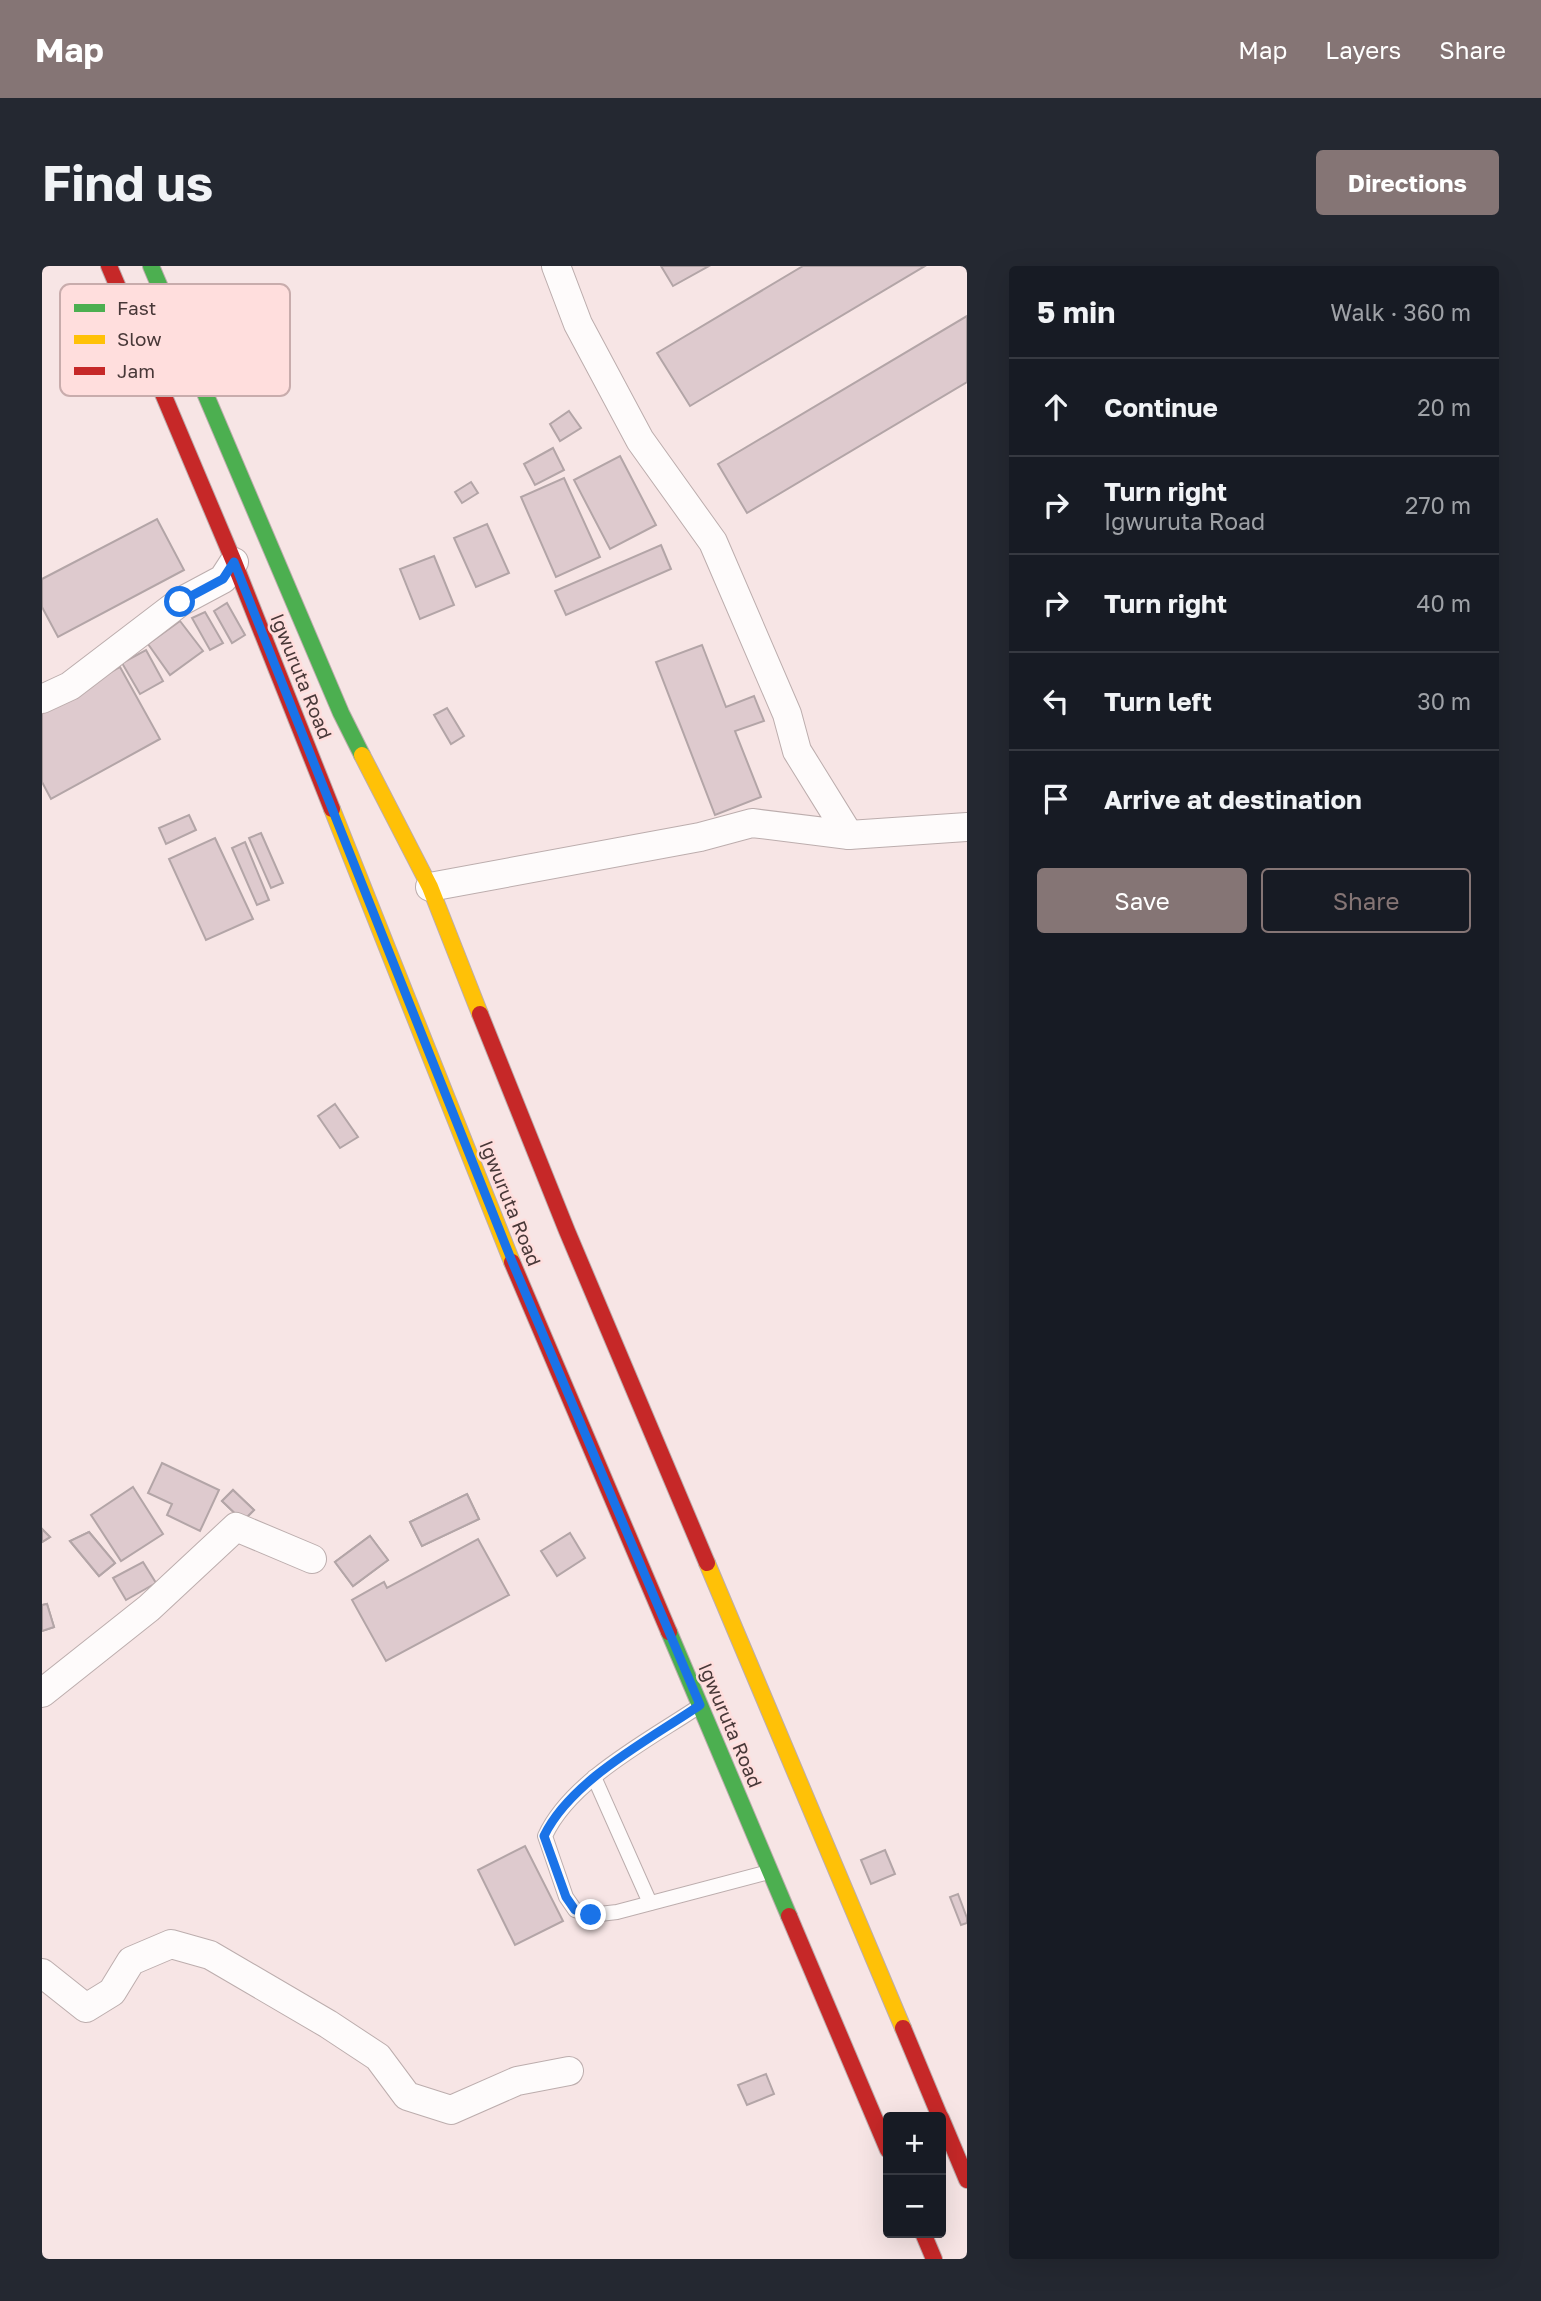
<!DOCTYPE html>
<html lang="en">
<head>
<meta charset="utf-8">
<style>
  :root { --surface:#171b24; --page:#242831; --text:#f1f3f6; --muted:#9ea1a6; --line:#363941; --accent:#857575 }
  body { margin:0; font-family:"Golos Text",sans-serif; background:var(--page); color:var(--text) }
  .controls { position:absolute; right:21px; bottom:21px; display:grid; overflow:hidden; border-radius:7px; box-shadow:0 7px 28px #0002 }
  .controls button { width:63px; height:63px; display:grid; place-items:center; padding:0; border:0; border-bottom:2px solid var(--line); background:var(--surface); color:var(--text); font:35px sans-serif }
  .stop { position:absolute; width:21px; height:21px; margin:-16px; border:5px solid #1a73e8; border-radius:50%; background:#fff }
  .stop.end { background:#1a73e8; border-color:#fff; box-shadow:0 2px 7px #0008 }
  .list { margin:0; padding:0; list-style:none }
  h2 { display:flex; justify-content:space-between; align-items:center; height:91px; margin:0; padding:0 28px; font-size:30px }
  h2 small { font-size:23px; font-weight:400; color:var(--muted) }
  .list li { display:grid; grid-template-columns:46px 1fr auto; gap:21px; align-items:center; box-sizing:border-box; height:98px; padding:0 28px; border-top:2px solid var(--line) }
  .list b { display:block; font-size:26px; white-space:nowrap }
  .list p { margin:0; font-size:23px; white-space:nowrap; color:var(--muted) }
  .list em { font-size:23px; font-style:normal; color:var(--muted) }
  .actions { display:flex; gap:14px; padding:21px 28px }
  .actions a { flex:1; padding:16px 0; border:2px solid var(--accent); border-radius:7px; text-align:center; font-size:24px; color:var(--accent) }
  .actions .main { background:var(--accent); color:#fff }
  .icon { flex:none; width:38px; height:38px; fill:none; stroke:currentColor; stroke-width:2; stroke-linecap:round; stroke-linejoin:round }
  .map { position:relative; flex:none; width:925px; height:1993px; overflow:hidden; border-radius:7px }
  header { display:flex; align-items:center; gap:42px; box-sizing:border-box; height:98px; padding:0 35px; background:var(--accent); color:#fff }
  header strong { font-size:33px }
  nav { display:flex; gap:38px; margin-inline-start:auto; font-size:24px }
  .intro { display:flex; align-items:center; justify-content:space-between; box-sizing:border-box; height:168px; padding:0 42px }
  h1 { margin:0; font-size:49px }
  .button { padding:18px 32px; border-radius:7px; background:var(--accent); color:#fff; font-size:24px; font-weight:700 }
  main { display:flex; gap:42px; padding:0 42px }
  aside { flex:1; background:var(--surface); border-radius:7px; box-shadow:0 7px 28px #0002 }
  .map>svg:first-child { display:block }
</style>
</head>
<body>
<header>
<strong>Map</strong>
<nav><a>Map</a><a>Layers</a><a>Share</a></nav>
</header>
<div class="intro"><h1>Find us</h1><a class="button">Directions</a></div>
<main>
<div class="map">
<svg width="925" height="1993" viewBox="0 0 925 1993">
  <rect width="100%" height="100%" fill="#f7e5e5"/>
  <!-- building -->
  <g fill="#decace" stroke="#b3a5a7" stroke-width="2">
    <polygon points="619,0 667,0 631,20"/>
    <polygon points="761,0 883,0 648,140 615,87"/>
    <polygon points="925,50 925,116 705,247 676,198"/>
    <polygon points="527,145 539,162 518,175 508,158"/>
    <polygon points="511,182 522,204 493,219 482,198"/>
    <polygon points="578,190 614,259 568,283 532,214"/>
    <polygon points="522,212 558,291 514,311 479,231"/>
    <polygon points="429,216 436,227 420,237 413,226"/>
    <polygon points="115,253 142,304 16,371 0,341 0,313"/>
    <polygon points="445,258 467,307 434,321 412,272"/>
    <polygon points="619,279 629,303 524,349 513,325"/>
    <polygon points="392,290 412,339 378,353 358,303"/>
    <polygon points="185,337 203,369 190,377 172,345"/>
    <polygon points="163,346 181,377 168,384 150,352"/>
    <polygon points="138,355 161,385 128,409 106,378"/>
    <polygon points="660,379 684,441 712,430 722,455 693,465 719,531 673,549 614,396"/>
    <polygon points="104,384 121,415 98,428 80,397"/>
    <polygon points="78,401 118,473 9,533 0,516 0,445"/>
    <polygon points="405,442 422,470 409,478 392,449"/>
    <polygon points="147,549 154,564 124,578 117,562"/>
    <polygon points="219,567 241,617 229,622 207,572"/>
    <polygon points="173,572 211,653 164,674 127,593"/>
    <polygon points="203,576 227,634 215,639 190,582"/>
    <polygon points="293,838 316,871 298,882 276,850"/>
    <polygon points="120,1197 177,1224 158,1265 125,1249 130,1238 106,1227"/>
    <polygon points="91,1221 121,1268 79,1295 49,1249"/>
    <polygon points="191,1224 212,1244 201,1255 180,1235"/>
    <polygon points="191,1224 212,1244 201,1255 180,1235"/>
    <polygon points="425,1228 437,1253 380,1280 368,1256"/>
    <polygon points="425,1228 437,1253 380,1280 368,1256"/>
    <polygon points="0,1263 8,1271 0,1276"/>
    <polygon points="0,1263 8,1271 0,1276"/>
    <polygon points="47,1266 73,1297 57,1310 28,1275"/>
    <polygon points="47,1266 73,1297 57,1310 28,1275"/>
    <polygon points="528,1267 543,1292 515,1310 499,1285"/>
    <polygon points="328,1270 346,1294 311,1320 293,1296"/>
    <polygon points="328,1270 346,1294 311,1320 293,1296"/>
    <polygon points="436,1273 467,1329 344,1395 310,1334 342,1316 345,1322"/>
    <polygon points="101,1296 114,1317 84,1334 71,1312"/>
    <polygon points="5,1338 12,1361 0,1365 0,1339"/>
    <polygon points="5,1338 12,1361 0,1365 0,1339"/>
    <polygon points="483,1580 521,1655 473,1679 436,1604"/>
    <polygon points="843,1584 853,1608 829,1618 819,1594"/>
    <polygon points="916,1628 925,1652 925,1657 919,1659 908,1631"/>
    <polygon points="724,1808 732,1828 705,1839 696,1819"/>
  </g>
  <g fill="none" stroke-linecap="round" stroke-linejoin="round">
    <!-- lane casing -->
    <g stroke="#bcadad" stroke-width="16">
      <g id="lane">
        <path d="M656,1441C605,1475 528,1515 503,1570L524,1631L533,1644L549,1649L575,1646L727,1606"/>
        <polyline points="552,1511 608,1637"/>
      </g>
    </g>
    <!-- street casing -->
    <g stroke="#bcadad" stroke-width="30">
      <g id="street">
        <polyline points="0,433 28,420 138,336 181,313 192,296"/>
        <polyline points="807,569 925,561"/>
        <polyline points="388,621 658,571 710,557 807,569 755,485 745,448 671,276 598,174 536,58 514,0"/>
        <polyline points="0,1427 107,1342 194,1261 270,1293"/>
        <polyline points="0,1707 44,1742 70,1726 89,1695 129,1678 168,1689 286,1758 336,1791 365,1830 409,1844 475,1815 527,1805"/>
      </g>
    </g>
    <!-- fast casing -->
    <g stroke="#bcadad" stroke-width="18">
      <g id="fast">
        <polyline points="109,0 299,447 320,489"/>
        <polyline points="627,1366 747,1650"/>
      </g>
    </g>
    <!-- slow casing -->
    <g stroke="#bcadad" stroke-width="18">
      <g id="slow">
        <polyline points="320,489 388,621 438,748"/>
        <polyline points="290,543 470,996"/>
        <polyline points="665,1297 861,1762"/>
      </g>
    </g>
    <!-- jam casing -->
    <g stroke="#bcadad" stroke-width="18">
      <g id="jam">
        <polyline points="67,0 192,296 290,543"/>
        <polyline points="438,748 525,965 665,1297"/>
        <polyline points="470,996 627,1366"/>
        <polyline points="747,1650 846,1884"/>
        <polyline points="861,1762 898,1851"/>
        <polyline points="899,1852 925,1914"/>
        <polyline points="881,1967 892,1993"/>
      </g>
    </g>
    <!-- lane -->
    <use href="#lane" stroke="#fefbfb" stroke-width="14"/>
    <!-- street -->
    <use href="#street" stroke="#fefbfb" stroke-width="28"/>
    <!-- fast -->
    <use href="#fast" stroke="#4caf50" stroke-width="16"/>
    <!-- slow -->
    <use href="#slow" stroke="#ffc107" stroke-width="16"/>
    <!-- jam -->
    <use href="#jam" stroke="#c62828" stroke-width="16"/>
  </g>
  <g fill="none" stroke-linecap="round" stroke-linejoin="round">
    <!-- route -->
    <path stroke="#1a73e8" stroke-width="9" d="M138,336L181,313L192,296L469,993L658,1439C607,1474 529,1514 502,1570L524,1631L533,1644L549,1649"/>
  </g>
  <g text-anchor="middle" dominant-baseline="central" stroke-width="5" stroke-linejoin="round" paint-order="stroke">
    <!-- street labels -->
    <g font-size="19" fill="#483838" stroke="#ffdedd">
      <text transform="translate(260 410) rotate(68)">Igwuruta Road</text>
      <text transform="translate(469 937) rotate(68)">Igwuruta Road</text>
      <text transform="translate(689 1459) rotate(67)">Igwuruta Road</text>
    </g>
  </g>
  <!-- legend -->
  <rect x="18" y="18" width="230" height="112" rx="10" fill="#ffdedd" stroke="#c8acac" stroke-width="2"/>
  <rect x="32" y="38" width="31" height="8" fill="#4caf50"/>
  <rect x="32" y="69" width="31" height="9" fill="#ffc107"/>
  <rect x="32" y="101" width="31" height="8" fill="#c62828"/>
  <g font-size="19" fill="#483838">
    <text x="75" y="49">Fast</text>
    <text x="75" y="80">Slow</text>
    <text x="75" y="112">Jam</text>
  </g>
</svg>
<div class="controls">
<button>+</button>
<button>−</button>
</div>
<div class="stop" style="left:138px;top:336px"></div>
<div class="stop end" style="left:549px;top:1649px"></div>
</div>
<aside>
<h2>5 min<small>Walk · 360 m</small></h2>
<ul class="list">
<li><svg class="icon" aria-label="ahead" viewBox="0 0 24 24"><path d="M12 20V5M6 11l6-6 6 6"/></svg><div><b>Continue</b></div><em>20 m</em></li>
<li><svg class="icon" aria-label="right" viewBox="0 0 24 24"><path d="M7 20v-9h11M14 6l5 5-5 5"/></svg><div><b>Turn right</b><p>Igwuruta Road</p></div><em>270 m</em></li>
<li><svg class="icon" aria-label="right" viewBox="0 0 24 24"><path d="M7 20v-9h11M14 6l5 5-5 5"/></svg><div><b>Turn right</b></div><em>40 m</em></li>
<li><svg class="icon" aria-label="left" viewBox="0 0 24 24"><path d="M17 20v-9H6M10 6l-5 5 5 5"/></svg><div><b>Turn left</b></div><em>30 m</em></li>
<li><svg class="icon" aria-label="arrive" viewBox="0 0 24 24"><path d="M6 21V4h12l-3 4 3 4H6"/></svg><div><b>Arrive at destination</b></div></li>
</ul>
<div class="actions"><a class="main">Save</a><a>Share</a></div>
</aside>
</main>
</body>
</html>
